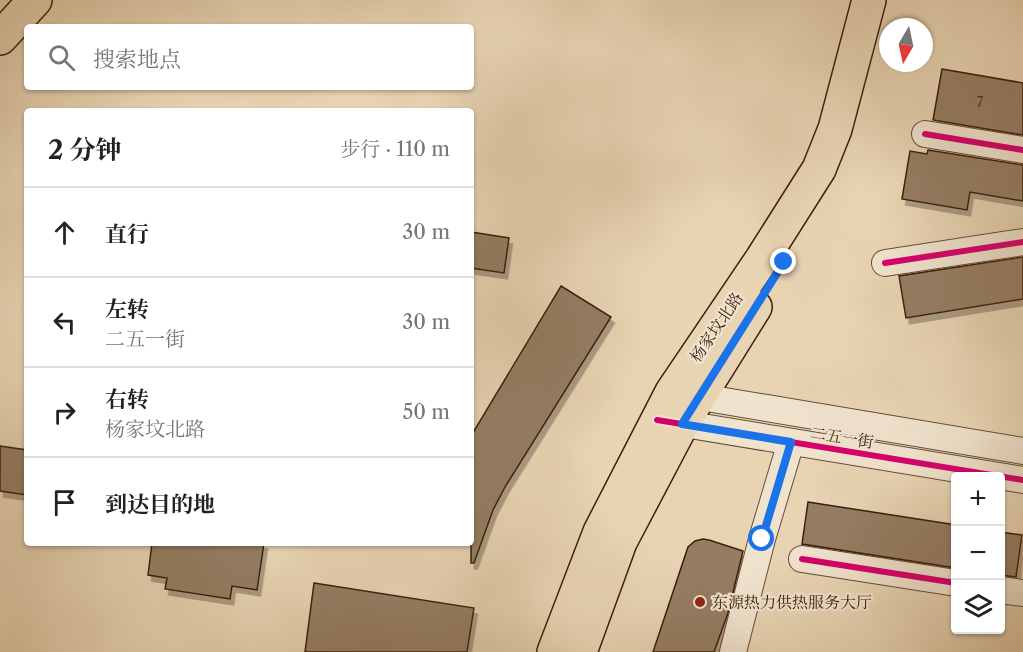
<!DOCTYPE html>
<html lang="zh">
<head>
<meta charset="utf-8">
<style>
  :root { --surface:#fff; --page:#f6f6f6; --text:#222; --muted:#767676; --line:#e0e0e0 }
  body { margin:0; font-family:"Libre Caslon Text","Noto Serif SC",serif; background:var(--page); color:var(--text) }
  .controls { position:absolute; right:18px; bottom:18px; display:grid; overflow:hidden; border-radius:6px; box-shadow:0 2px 4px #0004 }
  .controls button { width:54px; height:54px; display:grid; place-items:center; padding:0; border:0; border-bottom:2px solid var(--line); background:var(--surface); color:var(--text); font:30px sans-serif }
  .compass { position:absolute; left:879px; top:18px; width:54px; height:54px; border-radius:50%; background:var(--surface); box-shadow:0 2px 4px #0004; rotate:189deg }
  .stop { position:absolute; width:18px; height:18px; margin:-14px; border:4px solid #1a73e8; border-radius:50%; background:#fff }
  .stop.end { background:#1a73e8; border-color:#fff; box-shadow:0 2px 6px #0008 }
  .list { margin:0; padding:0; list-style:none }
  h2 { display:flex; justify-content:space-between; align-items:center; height:78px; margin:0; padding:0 24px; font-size:26px }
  h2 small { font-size:20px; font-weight:400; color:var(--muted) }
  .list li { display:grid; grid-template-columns:39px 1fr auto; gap:18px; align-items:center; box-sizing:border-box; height:90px; padding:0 24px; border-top:2px solid var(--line) }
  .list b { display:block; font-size:22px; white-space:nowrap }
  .list p { margin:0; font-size:20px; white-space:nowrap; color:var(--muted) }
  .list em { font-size:20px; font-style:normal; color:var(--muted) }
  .icon { flex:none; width:33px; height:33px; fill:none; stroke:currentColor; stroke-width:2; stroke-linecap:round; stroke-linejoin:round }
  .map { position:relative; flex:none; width:1023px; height:652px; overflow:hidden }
  .search { position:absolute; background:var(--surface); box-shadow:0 2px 4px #0004; left:24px; top:24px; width:450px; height:66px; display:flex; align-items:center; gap:15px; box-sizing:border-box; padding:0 21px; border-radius:6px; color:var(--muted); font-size:22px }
  .panel { position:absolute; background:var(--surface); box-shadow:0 2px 4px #0004; left:24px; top:108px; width:450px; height:438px; border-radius:6px }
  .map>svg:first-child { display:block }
</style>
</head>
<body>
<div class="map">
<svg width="1023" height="652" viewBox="0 0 1023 652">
  <defs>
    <filter id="shadow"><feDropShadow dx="3.5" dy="6" stdDeviation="0" flood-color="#0004"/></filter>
  </defs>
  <rect width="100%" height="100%" fill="#e8d4b3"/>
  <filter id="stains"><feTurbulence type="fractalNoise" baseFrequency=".00333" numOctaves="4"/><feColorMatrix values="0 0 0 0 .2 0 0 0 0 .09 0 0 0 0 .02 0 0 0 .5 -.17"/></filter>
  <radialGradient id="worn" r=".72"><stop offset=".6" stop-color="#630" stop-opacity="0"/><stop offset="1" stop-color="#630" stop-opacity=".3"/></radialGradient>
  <!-- building -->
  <g fill="#957d63" stroke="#3b1f0c" stroke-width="1.5" filter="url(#shadow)">
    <polygon points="942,69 1023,83 1023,135 933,120"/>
    <polygon points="928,150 1023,165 1023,201 970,192 967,210 902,199 910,151 927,154"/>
    <polygon points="471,232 509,238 504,273 471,268"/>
    <polygon points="1023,257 1023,299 906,318 899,276"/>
    <polygon points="561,286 611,317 505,487 493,510 474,563 471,563 471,436"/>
    <polygon points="0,446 27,450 27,495 0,491"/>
    <polygon points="808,502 956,525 956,568 802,544"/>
    <polygon points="1000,532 1022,535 1016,577 1000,575"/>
    <polygon points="703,539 709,540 743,551 728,613 714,652 653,652 688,547 695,541"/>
    <polygon points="152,543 264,543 257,590 232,586 230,599 165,589 167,578 148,575"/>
    <polygon points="314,583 474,608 467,652 305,652"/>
  </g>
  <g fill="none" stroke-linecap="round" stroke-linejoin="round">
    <!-- minor casing -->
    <g stroke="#664c36" stroke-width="28">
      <g id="minor">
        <polyline points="925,134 1023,150"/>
        <polyline points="885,263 1023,242"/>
        <polyline points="683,394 1023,451"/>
        <polyline points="666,421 1023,480"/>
        <polyline points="802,559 956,583"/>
        <polyline points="1000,590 1023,593"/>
        <polyline points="733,652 762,539 791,442"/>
      </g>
    </g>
    <!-- major casing -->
    <g stroke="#3b1f0c" stroke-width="36">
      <g id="major">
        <polyline points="554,652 600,532 672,392 762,259 819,169 835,129 869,0"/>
        <polyline points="580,652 620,542 682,424 755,307"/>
      </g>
    </g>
    <!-- highway casing -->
    <g stroke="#3b1f0c" stroke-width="36">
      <polyline id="highway" points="0,38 35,0"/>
    </g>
    <!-- minor -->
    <use href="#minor" stroke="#f0e3ce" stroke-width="26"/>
    <!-- major -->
    <use href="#major" stroke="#e8d4b3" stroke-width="33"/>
    <!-- highway -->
    <use href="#highway" stroke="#e8d4b3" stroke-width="33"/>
    <!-- cycleway casing -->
    <g stroke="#f0e3ce" stroke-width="10">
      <g id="cycleway">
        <polyline points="925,134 1023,150"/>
        <polyline points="885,263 1023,242"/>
        <polyline points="657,420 1023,480"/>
        <polyline points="802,559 956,583"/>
      </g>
    </g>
    <!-- cycleway -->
    <use href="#cycleway" stroke="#d6006c" stroke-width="6"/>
  </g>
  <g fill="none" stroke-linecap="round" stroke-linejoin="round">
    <!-- route -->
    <polyline stroke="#1a73e8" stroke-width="8" points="762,539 791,442 682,424 784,262"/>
  </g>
  <!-- markers -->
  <circle fill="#8f2418" stroke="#f0e3ce" stroke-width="2" cx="700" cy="602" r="6"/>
  <g text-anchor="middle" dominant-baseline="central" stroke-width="4.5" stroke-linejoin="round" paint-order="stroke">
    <!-- number labels -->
    <g font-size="14" fill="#523622">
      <text x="980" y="102">7</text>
    </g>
    <!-- street labels -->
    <g font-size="16" fill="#3b1f0c" stroke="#f0e3ce">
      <text transform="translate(716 327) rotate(-56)">杨家坟北路</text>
      <text transform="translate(842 437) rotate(9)">二五一街</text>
    </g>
    <!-- poi labels -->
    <g font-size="16" fill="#3b1f0c" stroke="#f0e3ce" text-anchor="start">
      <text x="712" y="602">东源热力供热服务大厅</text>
    </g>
  </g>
  <rect width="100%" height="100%" filter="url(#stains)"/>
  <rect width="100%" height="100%" fill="url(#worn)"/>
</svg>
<div class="controls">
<button>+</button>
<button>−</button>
<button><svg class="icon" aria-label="layers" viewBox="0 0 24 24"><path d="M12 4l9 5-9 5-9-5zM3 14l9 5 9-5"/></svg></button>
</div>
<svg class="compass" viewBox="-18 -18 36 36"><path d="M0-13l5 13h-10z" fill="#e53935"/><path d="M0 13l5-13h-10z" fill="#767676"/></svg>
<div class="stop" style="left:762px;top:539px"></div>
<div class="stop end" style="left:784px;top:262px"></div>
<div class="search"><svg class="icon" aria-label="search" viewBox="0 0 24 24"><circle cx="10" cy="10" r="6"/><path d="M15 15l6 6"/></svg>搜索地点</div>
<section class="panel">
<h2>2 分钟<small>步行 · 110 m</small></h2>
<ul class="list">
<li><svg class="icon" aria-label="ahead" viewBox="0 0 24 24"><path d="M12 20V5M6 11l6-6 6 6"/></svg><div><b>直行</b></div><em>30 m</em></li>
<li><svg class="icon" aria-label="left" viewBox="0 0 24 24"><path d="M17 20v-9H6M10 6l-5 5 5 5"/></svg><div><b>左转</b><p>二五一街</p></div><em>30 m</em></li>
<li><svg class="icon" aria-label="right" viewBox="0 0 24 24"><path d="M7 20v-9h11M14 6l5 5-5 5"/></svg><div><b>右转</b><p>杨家坟北路</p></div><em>50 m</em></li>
<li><svg class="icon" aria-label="arrive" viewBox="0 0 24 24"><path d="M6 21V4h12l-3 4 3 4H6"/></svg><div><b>到达目的地</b></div></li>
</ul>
</section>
</div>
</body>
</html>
